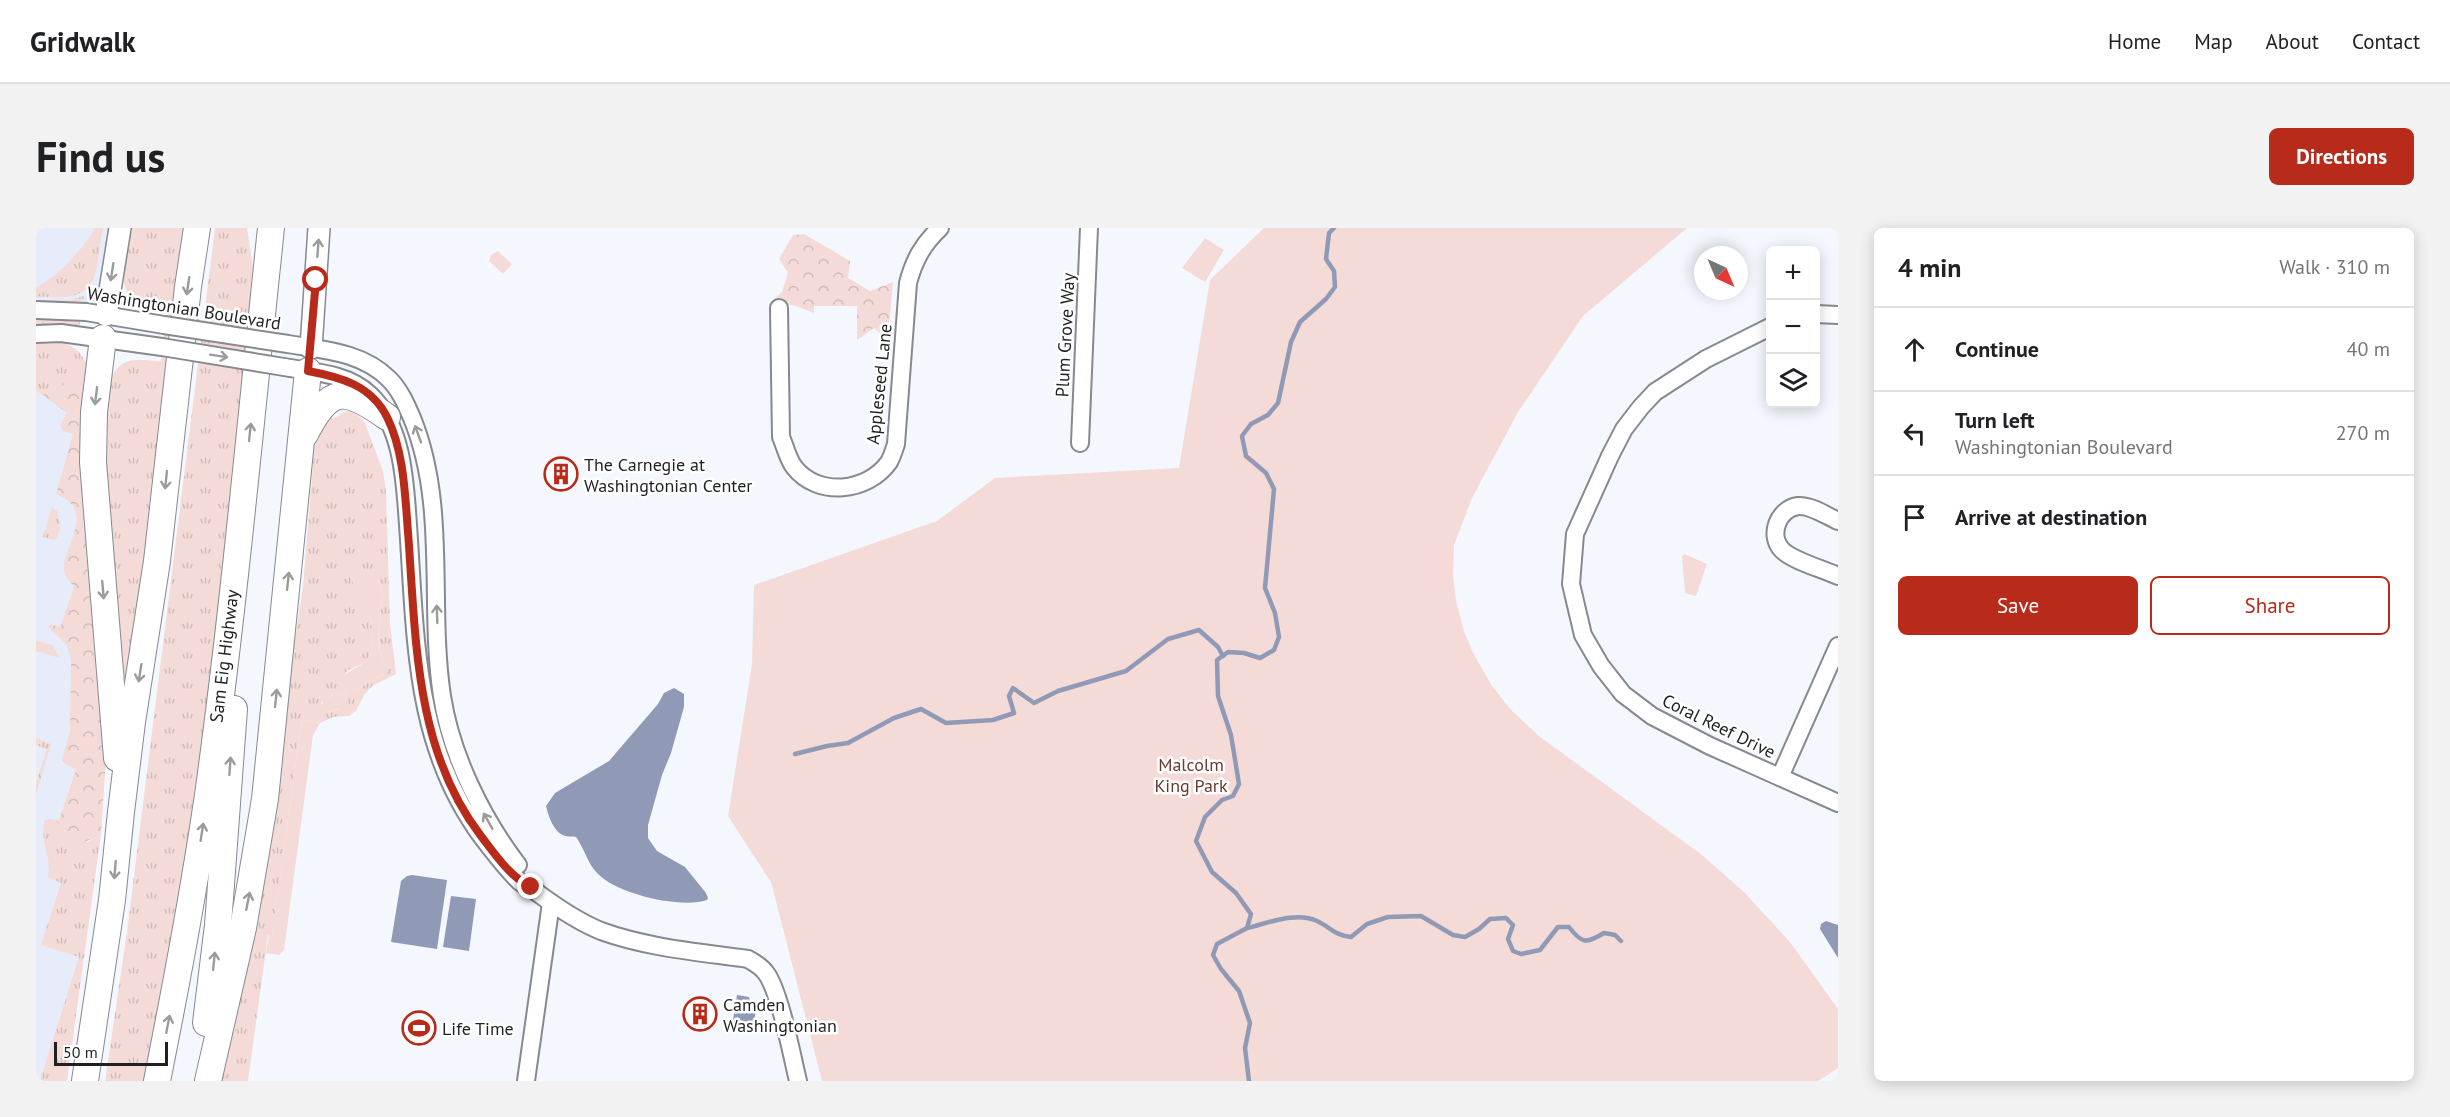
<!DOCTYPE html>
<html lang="en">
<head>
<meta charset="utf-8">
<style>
  :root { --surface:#fff; --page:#f2f2f2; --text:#202124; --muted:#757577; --line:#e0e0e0; --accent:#b82b1b }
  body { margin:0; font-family:"PT Sans",sans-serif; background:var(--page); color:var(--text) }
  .controls { position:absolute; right:18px; top:18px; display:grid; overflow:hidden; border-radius:9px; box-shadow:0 3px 15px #0003 }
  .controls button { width:54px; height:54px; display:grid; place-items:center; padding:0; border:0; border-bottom:2px solid var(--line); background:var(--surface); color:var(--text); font:30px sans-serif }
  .compass { position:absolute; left:1658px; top:18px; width:54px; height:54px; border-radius:50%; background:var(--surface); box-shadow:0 3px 15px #0003; rotate:136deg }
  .scale { position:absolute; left:18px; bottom:15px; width:114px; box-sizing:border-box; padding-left:6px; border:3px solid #1f2022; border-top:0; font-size:16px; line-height:21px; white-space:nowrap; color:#1f2022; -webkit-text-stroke:4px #fff; paint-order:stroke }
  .stop { position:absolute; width:18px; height:18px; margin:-14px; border:4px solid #b82b1b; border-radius:50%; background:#fff }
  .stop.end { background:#b82b1b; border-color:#fff; box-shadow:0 2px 6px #0008 }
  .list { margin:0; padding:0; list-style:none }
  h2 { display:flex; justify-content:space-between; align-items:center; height:78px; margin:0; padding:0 24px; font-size:26px }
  h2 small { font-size:20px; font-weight:400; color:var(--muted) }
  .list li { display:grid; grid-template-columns:39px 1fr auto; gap:18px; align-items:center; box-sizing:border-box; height:84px; padding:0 24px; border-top:2px solid var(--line) }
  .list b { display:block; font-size:22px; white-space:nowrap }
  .list p { margin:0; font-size:20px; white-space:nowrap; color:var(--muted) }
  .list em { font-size:20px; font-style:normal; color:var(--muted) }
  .actions { display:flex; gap:12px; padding:18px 24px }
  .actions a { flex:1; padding:14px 0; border:2px solid var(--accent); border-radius:9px; text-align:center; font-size:21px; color:var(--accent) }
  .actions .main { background:var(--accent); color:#fff }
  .icon { flex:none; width:33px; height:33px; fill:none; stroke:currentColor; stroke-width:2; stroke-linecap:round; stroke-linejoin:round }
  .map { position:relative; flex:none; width:1802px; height:853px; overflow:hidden; border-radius:9px }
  header { display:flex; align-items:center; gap:36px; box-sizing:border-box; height:84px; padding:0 30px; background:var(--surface); border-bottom:2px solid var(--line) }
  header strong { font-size:28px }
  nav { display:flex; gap:33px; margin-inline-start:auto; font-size:21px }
  .intro { display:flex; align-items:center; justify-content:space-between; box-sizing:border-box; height:144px; padding:0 36px }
  h1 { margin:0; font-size:42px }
  .button { padding:15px 27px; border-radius:9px; background:var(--accent); color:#fff; font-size:21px; font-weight:700 }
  main { display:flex; gap:36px; padding:0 36px }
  aside { flex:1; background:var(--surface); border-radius:9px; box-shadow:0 3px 15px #0003 }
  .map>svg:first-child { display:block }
</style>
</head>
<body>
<header>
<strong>Gridwalk</strong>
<nav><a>Home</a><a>Map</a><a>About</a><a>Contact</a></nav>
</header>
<div class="intro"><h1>Find us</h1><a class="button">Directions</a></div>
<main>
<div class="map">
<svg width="1802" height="853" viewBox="0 0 1802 853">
  <defs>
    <pattern id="grass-tufts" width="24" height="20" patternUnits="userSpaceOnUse" patternTransform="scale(1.5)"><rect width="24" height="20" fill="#f4dbd7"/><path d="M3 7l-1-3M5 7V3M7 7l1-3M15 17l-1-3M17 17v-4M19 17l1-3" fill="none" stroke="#d1bcb8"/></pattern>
    <pattern id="forest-crowns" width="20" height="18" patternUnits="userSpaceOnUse" patternTransform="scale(1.5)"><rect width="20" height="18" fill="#f4dbd7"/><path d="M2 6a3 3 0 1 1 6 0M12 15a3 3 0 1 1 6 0" fill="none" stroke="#d1bcb8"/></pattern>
  </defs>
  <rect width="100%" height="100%" fill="#f5f7ff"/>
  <!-- built -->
  <g fill="#e7ecfa">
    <polygon points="0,0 81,0 69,85 0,80"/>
    <polygon points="2,111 28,116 41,124 46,722 25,853 0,853 0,112"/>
  </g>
  <!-- grass -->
  <g fill="url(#grass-tufts)" fill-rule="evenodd">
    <path d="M58,0H67C61,21 66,61 39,67C27,71 12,68 0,69V59C16,54 53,16 58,0Z"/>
    <path d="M93,0H147L139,85L88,497L68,273L69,162C84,128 91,131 125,133L131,84C75,76 85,44 93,0Z"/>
    <polygon points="179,0 211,0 219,53 168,527 111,853 69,853 91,704"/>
    <polygon points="47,68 49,71 38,75 0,76 0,72 35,72"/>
    <polygon points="6,91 44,93 44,96 41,98 0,98 0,92"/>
    <path d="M28,115C48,122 52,137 55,156L27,155L7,167L0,163V116Z"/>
    <path d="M289,183L297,191L310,183C319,183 324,189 329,195L347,243L350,263L354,396L360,446L336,458L328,467L320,483L313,488L297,489L284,495L266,492L236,707H232L212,853H186L226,665L241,583L256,430L267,358L280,200ZM323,340C357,352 344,374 343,400C343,408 343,421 345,429C347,433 350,437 351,442L350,445L319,462L304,481L291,484L285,475C293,468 297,465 307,468L312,463L304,454L311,443L329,434L337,422L335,385L315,350Z"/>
    <path d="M16,279L21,283C24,292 26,306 18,312L7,309Z"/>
    <polygon points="0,510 15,516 0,567 0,555 11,521 0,517"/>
    <path d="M13,591L21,592L25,600L52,614L65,606L31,853H4L43,729L5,717L25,655L12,649C16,626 3,615 9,592Z"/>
  </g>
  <!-- forest -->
  <g fill="url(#forest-crowns)">
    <polygon points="768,6 814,33 812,50 834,63 857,54 852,113 838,100 821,112 821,78 778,78 778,85 757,77 732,77 746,64 752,45 743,31 757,7"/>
    <path d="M38,152L55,156L70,530L65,606C43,620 32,616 21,592H23L40,542L29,536L26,532L34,503L35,432L31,417L12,399L14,396L24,399L38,359C34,354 28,348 28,342C26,319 62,282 20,266L37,206L27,203L24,197L31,185L7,167L27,155Z"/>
  </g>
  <!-- green -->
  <g fill="#f4dbd7">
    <polygon points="1228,0 1651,0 1547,88 1482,184 1436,270 1418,317 1417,345 1420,373 1428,403 1437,425 1456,458 1476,483 1503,508 1666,627 1708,664 1754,714 1802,781 1802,840 1782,853 786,853 735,654 692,588 716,436 718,357 901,293 959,250 1143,240 1174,52"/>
    <polygon points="1169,10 1188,22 1169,54 1146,40"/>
    <polygon points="462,23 476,36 467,46 453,33 455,27"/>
    <polygon points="1648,326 1671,336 1660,368 1649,365 1646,329"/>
    <path d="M323,340C357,352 344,374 343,400C342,408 343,421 345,429C347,433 350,437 351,442L350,445L319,462L307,480L291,484L286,477L287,471L301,466L307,468L312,463L304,454L305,449L329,434L337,422L335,385L318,357L314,346L317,341Z"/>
    <polygon points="0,412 16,417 24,430 0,423"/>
    <polygon points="266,492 284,495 277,507 248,722 243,727 230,725 233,707 236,706"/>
  </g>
  <!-- water -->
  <g fill="#909ab6">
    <path d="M638,460L648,466V479L635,525L626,547L612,597V610L621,623L649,639L670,665L672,670L671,672C645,681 580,666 561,645C552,636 548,620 540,609C537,608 533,609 530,608C518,606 512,587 510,578L519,565L573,533L622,476L628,465Z"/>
    <polygon points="376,647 411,652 401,721 355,714 365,653 371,648"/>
    <polygon points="415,668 440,671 433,723 407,719"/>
    <polygon points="1790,693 1802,697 1802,730 1784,701 1785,696"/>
    <polygon points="701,767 713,769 714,774 720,783 718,793 711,798 703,797 702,793 697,792"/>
  </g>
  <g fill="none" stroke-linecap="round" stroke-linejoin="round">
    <!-- stream -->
    <g stroke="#909ab6" stroke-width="4.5">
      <polyline points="759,526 791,518 812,515 858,490 885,481 910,495 957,492 978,485 973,468 977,460 998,475 1022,463 1090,443 1132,411 1163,402 1182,419 1187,428"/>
      <path d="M1211,700C1232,695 1261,683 1281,693C1294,699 1300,708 1315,709L1331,696L1352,689L1385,688L1417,707L1429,709L1443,701L1454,691L1470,690L1477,697L1472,711L1477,723L1485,726L1504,722L1522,699H1533C1546,716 1550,716 1568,705L1579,707L1585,713"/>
      <polyline points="1213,853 1209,820 1214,795 1203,763 1185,741 1177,727 1181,716 1211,700 1215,686 1200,665 1176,644 1160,613 1169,589 1186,572 1197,568 1203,556 1195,507 1182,468 1181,432 1192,424 1208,425 1224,430 1238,422 1243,409 1239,385 1229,360 1238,261 1230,245 1210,228 1206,208 1215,196 1232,187 1242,175 1255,114 1264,94 1290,71 1299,59 1298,43 1290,31 1293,5 1298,0"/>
    </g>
    <!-- minor casing -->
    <g stroke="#86898f" stroke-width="20">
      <g id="minor">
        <path d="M743,80L745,209C749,218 752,231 758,239C782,270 832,264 853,234C856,229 858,222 860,216L872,55C878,32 887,16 904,0"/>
        <polyline points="0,82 50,84 128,97"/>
        <polyline points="1780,86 1802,87"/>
        <polyline points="1734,99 1670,131 1619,164 1605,179 1588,201 1574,228 1539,306 1535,356 1547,407 1565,438 1587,466 1616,488 1674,518 1802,575"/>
        <polyline points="0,106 25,105 126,119"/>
        <path d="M252,116C288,122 326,124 353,151C364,162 370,176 376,190C412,278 392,376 406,468C415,527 446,590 482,637"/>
        <path d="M248,139C276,144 311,145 333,166C367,197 369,254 372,297C380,409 377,519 449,613C460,627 471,642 484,654C490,658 497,661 503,666C522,680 543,694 565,703C612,720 663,724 712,731C719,735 725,738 730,745C744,764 756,828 762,853"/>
        <polyline points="1044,215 1053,0"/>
        <path d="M1802,293C1791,288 1775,277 1762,278C1742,281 1732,307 1746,322C1757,333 1787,341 1802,348"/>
        <polyline points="1744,549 1802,418"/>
        <polyline points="490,853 515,675"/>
      </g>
    </g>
    <!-- major casing -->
    <g stroke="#86898f" stroke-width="24">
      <g id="major">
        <polyline points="70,87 84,0"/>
        <polyline points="275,120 283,0"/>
      </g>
    </g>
    <!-- highway casing -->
    <g stroke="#86898f" stroke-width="28">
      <g id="highway">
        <polyline points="67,110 58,184 57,234 81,530"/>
        <path d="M269,206C294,157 309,159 351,189"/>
        <polyline points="170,795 182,697 198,481"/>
        <polyline points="49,853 76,672 85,584 96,494 121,333 152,59 161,0"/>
        <path d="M121,853C140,758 158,663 172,567C198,379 215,189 235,0"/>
        <polyline points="172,853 207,700 229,571 272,143"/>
      </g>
    </g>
    <!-- minor -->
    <use href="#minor" stroke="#fff" stroke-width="16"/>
    <!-- major -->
    <use href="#major" stroke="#fff" stroke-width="21"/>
    <!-- highway -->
    <use href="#highway" stroke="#fff" stroke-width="26"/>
    <!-- minor-bridge casing -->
    <g stroke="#86898f" stroke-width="20" stroke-linecap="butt">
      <g id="minor-bridge">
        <polyline points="128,97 252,116"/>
        <polyline points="126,119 248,139"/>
      </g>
    </g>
    <!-- minor-bridge -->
    <use href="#minor-bridge" stroke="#fff" stroke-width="16"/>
  </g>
  <!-- one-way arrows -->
  <defs><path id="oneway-shaft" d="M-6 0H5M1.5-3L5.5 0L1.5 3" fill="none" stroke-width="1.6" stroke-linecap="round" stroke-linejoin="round" transform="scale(1.5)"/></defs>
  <g stroke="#9a9b9c">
    <use href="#oneway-shaft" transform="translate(282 20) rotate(-86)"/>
    <use href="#oneway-shaft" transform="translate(76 44) rotate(99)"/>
    <use href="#oneway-shaft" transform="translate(152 58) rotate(98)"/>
    <use href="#oneway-shaft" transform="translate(183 128) rotate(9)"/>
    <use href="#oneway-shaft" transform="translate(60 168) rotate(97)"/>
    <use href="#oneway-shaft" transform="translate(214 204) rotate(-84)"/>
    <use href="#oneway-shaft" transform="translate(382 206) rotate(-110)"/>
    <use href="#oneway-shaft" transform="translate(130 252) rotate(96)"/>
    <use href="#oneway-shaft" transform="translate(252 353) rotate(-84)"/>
    <use href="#oneway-shaft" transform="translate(67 362) rotate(85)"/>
    <use href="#oneway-shaft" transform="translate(401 386) rotate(-92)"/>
    <use href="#oneway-shaft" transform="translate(104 445) rotate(99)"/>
    <use href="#oneway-shaft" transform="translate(240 470) rotate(-84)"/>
    <use href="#oneway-shaft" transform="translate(194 538) rotate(-86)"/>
    <use href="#oneway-shaft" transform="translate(452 593) rotate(-119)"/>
    <use href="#oneway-shaft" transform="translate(166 604) rotate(-81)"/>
    <use href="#oneway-shaft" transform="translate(79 642) rotate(95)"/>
    <use href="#oneway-shaft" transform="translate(212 673) rotate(-79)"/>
    <use href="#oneway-shaft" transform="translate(178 733) rotate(-84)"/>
    <use href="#oneway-shaft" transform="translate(132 796) rotate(-79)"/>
  </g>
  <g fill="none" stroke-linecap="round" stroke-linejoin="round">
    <!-- route -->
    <path stroke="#b82b1b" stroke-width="8" d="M280,52L272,143C304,149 335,157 351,189C368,223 369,267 372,304C380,408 378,521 445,608C459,626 474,649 495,659"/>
  </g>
  <!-- icons -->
  <defs>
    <g id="building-ring" transform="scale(1.725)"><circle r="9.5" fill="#fff" stroke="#b82b1b" stroke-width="1.5"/><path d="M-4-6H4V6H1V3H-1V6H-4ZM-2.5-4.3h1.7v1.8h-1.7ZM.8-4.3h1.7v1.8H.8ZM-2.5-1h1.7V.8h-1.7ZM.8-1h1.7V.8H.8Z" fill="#b82b1b"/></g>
    <g id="stadium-ring" transform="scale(1.725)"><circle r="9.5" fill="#fff" stroke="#b82b1b" stroke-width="1.5"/><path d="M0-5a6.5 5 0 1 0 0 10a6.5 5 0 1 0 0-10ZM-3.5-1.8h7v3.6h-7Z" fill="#b82b1b"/></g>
  </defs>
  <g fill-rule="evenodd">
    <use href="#building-ring" x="525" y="246"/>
    <use href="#building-ring" x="664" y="786"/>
    <use href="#stadium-ring" x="383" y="800"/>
  </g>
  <g text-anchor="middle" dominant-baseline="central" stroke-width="5" stroke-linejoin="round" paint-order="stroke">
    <!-- street labels -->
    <g font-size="18" fill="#1f2022" stroke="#fff">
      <text transform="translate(148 80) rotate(9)">Washingtonian Boulevard</text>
      <text transform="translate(1029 107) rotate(-87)">Plum Grove Way</text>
      <text transform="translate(843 156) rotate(-84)">Appleseed Lane</text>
      <text transform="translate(188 428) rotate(-83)">Sam Eig Highway</text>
      <text transform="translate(1683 498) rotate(26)">Coral Reef Drive</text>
    </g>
    <!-- poi labels -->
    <g font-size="18" fill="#1f2022" stroke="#fff" text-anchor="start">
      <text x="548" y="236">The Carnegie at<tspan x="548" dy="21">Washingtonian Center</tspan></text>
      <text x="687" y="776">Camden<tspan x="687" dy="21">Washingtonian</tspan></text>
      <text x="406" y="800">Life Time</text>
    </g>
    <!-- park labels -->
    <g font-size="18" fill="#6b3930" stroke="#fff">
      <text x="1155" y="536">Malcolm<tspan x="1155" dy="21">King Park</tspan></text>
    </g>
  </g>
</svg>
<div class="controls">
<button>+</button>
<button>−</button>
<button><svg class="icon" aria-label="layers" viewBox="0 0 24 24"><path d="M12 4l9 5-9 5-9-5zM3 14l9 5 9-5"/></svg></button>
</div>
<svg class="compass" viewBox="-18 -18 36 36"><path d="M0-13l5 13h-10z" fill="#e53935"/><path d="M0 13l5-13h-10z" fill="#757577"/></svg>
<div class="scale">50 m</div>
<div class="stop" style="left:280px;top:52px"></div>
<div class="stop end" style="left:495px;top:659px"></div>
</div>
<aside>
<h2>4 min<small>Walk · 310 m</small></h2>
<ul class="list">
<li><svg class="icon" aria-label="ahead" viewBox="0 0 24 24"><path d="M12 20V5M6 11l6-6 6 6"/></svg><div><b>Continue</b></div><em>40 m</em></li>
<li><svg class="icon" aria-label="left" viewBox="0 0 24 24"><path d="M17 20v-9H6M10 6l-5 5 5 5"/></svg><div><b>Turn left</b><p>Washingtonian Boulevard</p></div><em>270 m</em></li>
<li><svg class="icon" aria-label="arrive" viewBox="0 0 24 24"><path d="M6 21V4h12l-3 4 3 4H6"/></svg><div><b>Arrive at destination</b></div></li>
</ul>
<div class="actions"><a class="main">Save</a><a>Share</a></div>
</aside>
</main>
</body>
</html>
